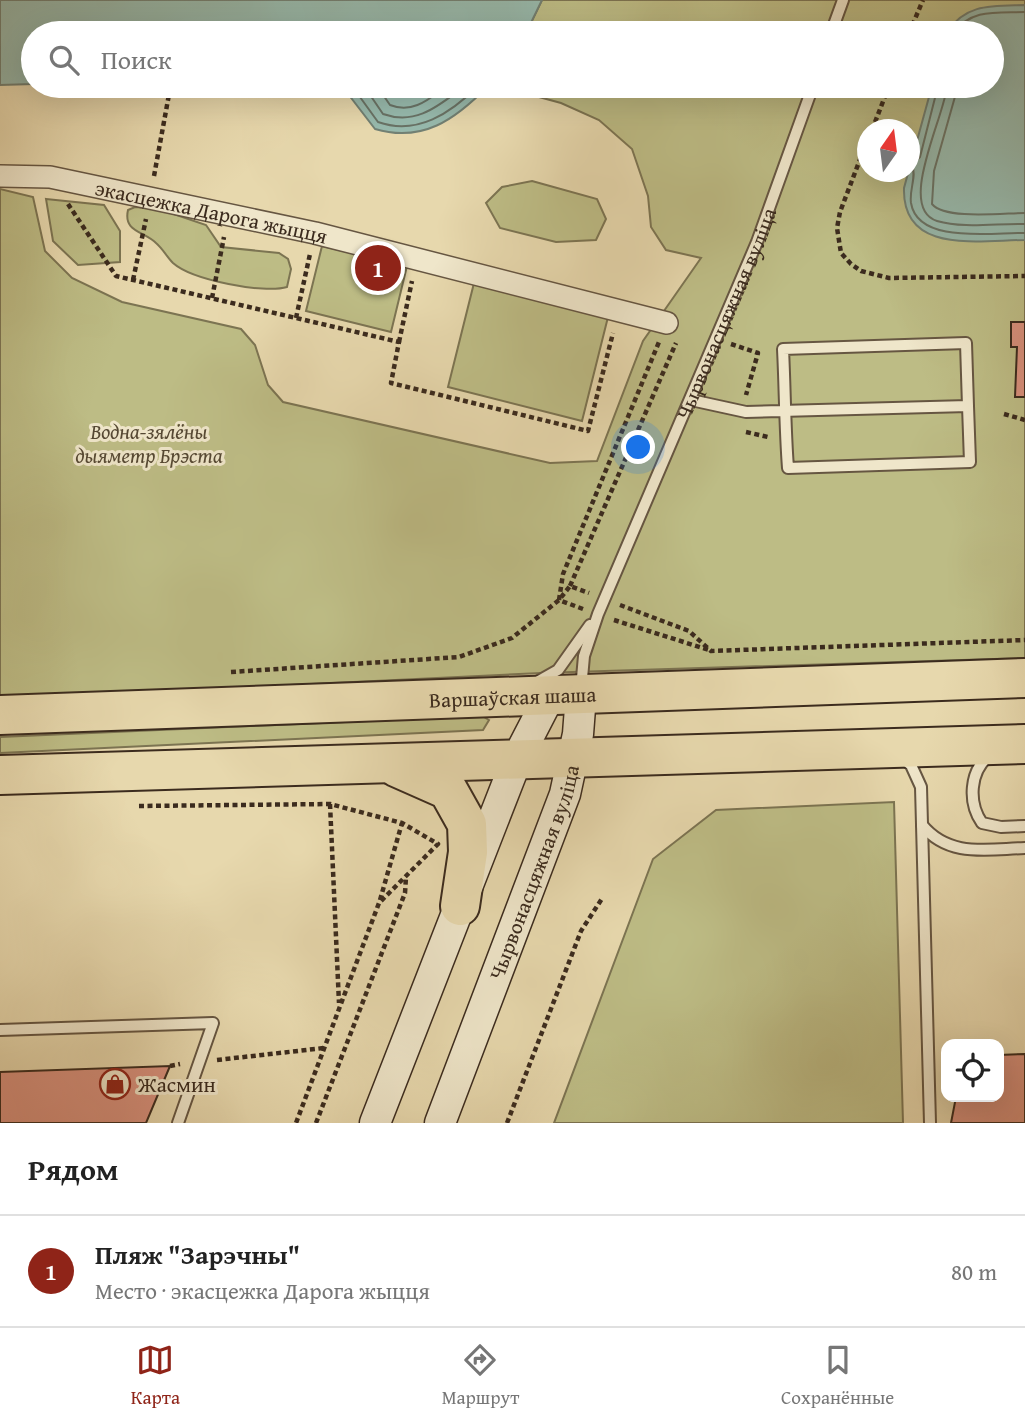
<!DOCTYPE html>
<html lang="ru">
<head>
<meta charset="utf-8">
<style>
  :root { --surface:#fff; --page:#f2f2f2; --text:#222; --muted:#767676; --line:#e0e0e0; --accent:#8f2418 }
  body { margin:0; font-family:"Gentium Book Plus",serif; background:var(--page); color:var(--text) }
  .controls { position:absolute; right:21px; bottom:21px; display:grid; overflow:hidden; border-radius:14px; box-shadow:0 7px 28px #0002 }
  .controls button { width:63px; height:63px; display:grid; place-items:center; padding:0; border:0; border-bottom:2px solid var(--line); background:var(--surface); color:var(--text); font:35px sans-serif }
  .compass { position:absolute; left:857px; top:119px; width:63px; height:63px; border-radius:50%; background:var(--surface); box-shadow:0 7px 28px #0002; rotate:14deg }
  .you { position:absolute; left:639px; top:448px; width:24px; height:24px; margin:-18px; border:5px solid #fff; border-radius:50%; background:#1a73e8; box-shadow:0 0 0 10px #1a73e833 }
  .badge { display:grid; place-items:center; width:46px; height:46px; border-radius:50%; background:var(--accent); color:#fff; font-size:23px; font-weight:700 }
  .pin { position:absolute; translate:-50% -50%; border:4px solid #fff; box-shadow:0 2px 7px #0006 }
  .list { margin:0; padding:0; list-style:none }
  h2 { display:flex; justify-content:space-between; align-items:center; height:91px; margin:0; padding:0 28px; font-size:30px }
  h2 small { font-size:23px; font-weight:400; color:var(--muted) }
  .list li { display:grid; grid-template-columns:46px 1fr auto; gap:21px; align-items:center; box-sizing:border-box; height:112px; padding:0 28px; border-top:2px solid var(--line) }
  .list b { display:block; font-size:26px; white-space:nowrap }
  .list p { margin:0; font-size:23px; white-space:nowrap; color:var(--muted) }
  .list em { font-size:23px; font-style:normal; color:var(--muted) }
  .icon { flex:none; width:38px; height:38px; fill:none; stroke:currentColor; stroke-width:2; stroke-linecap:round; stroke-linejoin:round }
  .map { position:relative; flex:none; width:1025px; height:1123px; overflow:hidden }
  .search { position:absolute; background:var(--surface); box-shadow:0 7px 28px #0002; left:21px; right:21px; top:21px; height:77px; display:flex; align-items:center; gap:18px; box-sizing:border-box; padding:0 24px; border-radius:38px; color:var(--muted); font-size:26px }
  .sheet { height:203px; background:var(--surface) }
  nav { display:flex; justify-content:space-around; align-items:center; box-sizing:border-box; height:98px; border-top:2px solid var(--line); background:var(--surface); font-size:19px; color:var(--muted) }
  nav a { display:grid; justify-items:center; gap:4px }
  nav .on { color:var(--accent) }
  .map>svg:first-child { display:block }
</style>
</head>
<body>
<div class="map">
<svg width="1025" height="1123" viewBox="0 0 1025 1123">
  <rect width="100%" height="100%" fill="#e7d8ad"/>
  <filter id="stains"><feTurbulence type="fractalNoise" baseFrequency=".00286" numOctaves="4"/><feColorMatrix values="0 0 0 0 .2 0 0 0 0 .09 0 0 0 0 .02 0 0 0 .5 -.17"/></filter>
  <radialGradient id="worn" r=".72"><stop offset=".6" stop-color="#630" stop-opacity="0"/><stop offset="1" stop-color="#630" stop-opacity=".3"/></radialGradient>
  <!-- green -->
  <g fill="#bdbc85" stroke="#7c7452" stroke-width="2" fill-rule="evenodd">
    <path d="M542,0H1025V658L541,673L0,699V189L33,197L45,251L72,278L122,302L241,329L255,345L268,385L283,402L550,463L597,461L643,341L701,258L666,250L651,227L648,196L632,149L599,120L561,103L517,91L511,86H992V33H526ZM867,130H909V172H867Z"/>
    <polygon points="532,181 597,199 606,219 596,240 556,242 500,228 486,203 502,187"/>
    <polygon points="46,199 104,205 120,231 120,262 78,265 53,241"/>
    <path d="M135,207L159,209L206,225L221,247L279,253L288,259L291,269L287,287C264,294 192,280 173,263C167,257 163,249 156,243C144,231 123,232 128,210Z"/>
    <polygon points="322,246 407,266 391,332 306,311"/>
    <polygon points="474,283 608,317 582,421 448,387"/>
    <polygon points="482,716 489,720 483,730 0,753 0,737"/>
    <polygon points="894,802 903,1123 554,1123 653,859 716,810"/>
  </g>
  <!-- water -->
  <g fill="#97b9ac" stroke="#728073" stroke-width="2">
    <polygon points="0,0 542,0 526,33 33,33 33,84 0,85"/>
    <path d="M1025,5V240C979,240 902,255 904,188L932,86H992V33L947,32C966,3 993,6 1025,5Z"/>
    <path d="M342,86H488C455,120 422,143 375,129Z"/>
  </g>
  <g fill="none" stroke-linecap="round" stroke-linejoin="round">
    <!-- shore -->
    <g stroke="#697265" stroke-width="2">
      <path d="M954,33C971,8 998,13 1025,12"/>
      <path d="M352,86L378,122C417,136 451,113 478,86"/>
      <path d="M364,86L383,114C417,126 439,105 465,86"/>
      <path d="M377,86L390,105C413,114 429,99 447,86"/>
      <path d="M938,86L920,157L912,165C917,177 909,189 911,203C918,245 994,232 1025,233"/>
      <path d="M947,86C945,116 896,208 937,221C964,229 998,223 1025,224"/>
      <path d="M958,86L934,171L932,204C945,220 1004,213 1025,213"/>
    </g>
  </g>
  <!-- building -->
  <g fill="#d9917e" stroke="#3b2b1e" stroke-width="2">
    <polygon points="1011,322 1025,322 1025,397 1015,397 1017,347 1011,347"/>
    <polygon points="1025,1054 1025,1123 951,1123 956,1097 999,1097 999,1055"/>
    <polygon points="170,1066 146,1123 0,1123 0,1072"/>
  </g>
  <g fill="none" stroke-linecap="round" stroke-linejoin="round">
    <!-- lane casing -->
    <g stroke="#665642" stroke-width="14">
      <g id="lane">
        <polyline points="831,33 843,0"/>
        <path d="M691,400L746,412L968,406L966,343L783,349C785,389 785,429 788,468L970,462L968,406"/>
        <polyline points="535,683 558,670 590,625"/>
        <path id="s1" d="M581,689L584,656L598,614L757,242L813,86"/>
        <path d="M990,755C969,771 968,803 982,823L1001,827L1025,826"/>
        <polyline points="902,758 911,765 921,787 930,1123"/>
        <path d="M922,825C949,858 987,849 1025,848"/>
        <polyline points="0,1030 213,1023 178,1123"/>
      </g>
    </g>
    <!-- street casing -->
    <g stroke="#665642" stroke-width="24">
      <g id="street">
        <path id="s2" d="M0,176L50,177L315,233L667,323"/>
      </g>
    </g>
    <!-- secondary casing -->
    <g stroke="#3b2b1e" stroke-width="33">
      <g id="secondary">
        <polyline points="375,1123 517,759 550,695"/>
        <path id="s3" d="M440,1123L565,794L578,734L581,695"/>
      </g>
    </g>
    <!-- highway casing -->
    <g stroke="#3b2b1e" stroke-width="42">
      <g id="highway">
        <path id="s4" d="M0,715L1025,678"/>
        <polyline points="396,767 448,790 467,824 468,852 460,906"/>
        <polyline points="0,775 1025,744"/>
      </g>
    </g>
    <!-- path -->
    <g stroke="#3b2b1e" stroke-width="4.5" stroke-dasharray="5 3.5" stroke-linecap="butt">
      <polyline points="909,33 923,0"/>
      <polyline points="872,130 889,86"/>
      <polyline points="867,141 840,212 837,228 841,253 851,264 861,271 889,278 1025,276"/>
      <polyline points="154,176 170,89"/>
      <polyline points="68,204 116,276 399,342 391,383 588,431 613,333"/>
      <polyline points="133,280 146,219"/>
      <polyline points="212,298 224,237"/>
      <polyline points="296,318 310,254"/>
      <polyline points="399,342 412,281"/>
      <polyline points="731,344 758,353 746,395"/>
      <polyline points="1004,414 1025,420"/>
      <polyline points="746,432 768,437"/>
      <polyline points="570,586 676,343"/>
      <polyline points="620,605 689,631 711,651 1025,640"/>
      <polyline points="583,609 559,600 563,574 659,342"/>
      <polyline points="614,620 709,650"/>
      <polyline points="231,672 459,657 512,638 559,600 570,586 589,593"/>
      <polyline points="330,804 339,1003"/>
      <polyline points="139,806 330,804 402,823 438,844 379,903 296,1123"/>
      <polyline points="380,900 402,823"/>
      <polyline points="217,1060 324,1048"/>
      <polyline points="170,1066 180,1064"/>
      <polyline points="316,1123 405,893 406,877"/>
      <polyline points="507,1123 581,931 603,897"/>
    </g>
    <!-- lane -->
    <use href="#lane" stroke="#efe6ca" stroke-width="10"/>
    <!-- street -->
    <use href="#street" stroke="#efe6ca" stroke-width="21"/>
    <!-- secondary -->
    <use href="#secondary" stroke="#efe6ca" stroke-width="30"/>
    <!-- highway -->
    <use href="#highway" stroke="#e7d8ad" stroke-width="38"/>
  </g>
  <!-- icons -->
  <defs>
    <g id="shop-ring" transform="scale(1.575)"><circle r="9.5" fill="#efe6ca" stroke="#8f2418" stroke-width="1.5"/><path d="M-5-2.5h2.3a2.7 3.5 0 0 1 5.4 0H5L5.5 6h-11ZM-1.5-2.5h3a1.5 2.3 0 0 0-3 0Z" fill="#8f2418"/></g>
  </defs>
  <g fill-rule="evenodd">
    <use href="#shop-ring" x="115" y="1084"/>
  </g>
  <g text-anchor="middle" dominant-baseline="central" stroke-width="6" stroke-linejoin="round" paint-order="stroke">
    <!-- street labels -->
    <g font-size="21" fill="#3b2b1e" stroke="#efe6ca">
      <text stroke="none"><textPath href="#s2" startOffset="215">экасцежка Дарога жыцця</textPath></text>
      <text stroke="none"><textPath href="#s1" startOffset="404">Чырвонасцяжная вуліца</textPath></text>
      <text stroke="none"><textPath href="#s4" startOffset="513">Варшаўская шаша</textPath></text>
      <text stroke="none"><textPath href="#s3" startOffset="268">Чырвонасцяжная вуліца</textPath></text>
    </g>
    <!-- park labels -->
    <g font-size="21" font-style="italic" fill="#554833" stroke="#efe6ca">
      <text x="149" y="431">Водна-зялёны<tspan x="149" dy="24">дыяметр Брэста</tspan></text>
    </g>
    <!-- poi labels -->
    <g font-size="21" fill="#3b2b1e" stroke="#efe6ca" text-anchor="start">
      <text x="138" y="1084">Жасмин</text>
    </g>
  </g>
  <rect width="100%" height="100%" filter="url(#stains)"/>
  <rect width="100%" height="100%" fill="url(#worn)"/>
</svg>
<div class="controls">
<button><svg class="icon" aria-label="locate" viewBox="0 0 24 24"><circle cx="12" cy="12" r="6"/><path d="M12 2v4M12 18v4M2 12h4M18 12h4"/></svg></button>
</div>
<svg class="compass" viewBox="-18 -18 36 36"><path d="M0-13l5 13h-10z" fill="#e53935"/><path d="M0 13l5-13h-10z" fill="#767676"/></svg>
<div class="you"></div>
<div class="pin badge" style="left:378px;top:268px">1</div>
<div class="search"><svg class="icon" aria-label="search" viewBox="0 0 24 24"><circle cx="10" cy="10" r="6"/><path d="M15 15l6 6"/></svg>Поиск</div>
</div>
<section class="sheet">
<h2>Рядом<small></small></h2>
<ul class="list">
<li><span class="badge">1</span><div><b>Пляж &quot;Зарэчны&quot;</b><p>Место · экасцежка Дарога жыцця</p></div><em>80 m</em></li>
</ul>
</section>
<nav>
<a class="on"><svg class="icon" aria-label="map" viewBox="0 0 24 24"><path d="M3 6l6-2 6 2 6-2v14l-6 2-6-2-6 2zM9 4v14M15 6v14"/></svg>Карта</a>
<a><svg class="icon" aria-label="directions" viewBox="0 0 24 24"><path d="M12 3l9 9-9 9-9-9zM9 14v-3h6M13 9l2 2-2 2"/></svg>Маршрут</a>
<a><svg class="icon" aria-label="saved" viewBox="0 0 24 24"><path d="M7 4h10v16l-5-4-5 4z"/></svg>Сохранённые</a>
</nav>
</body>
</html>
